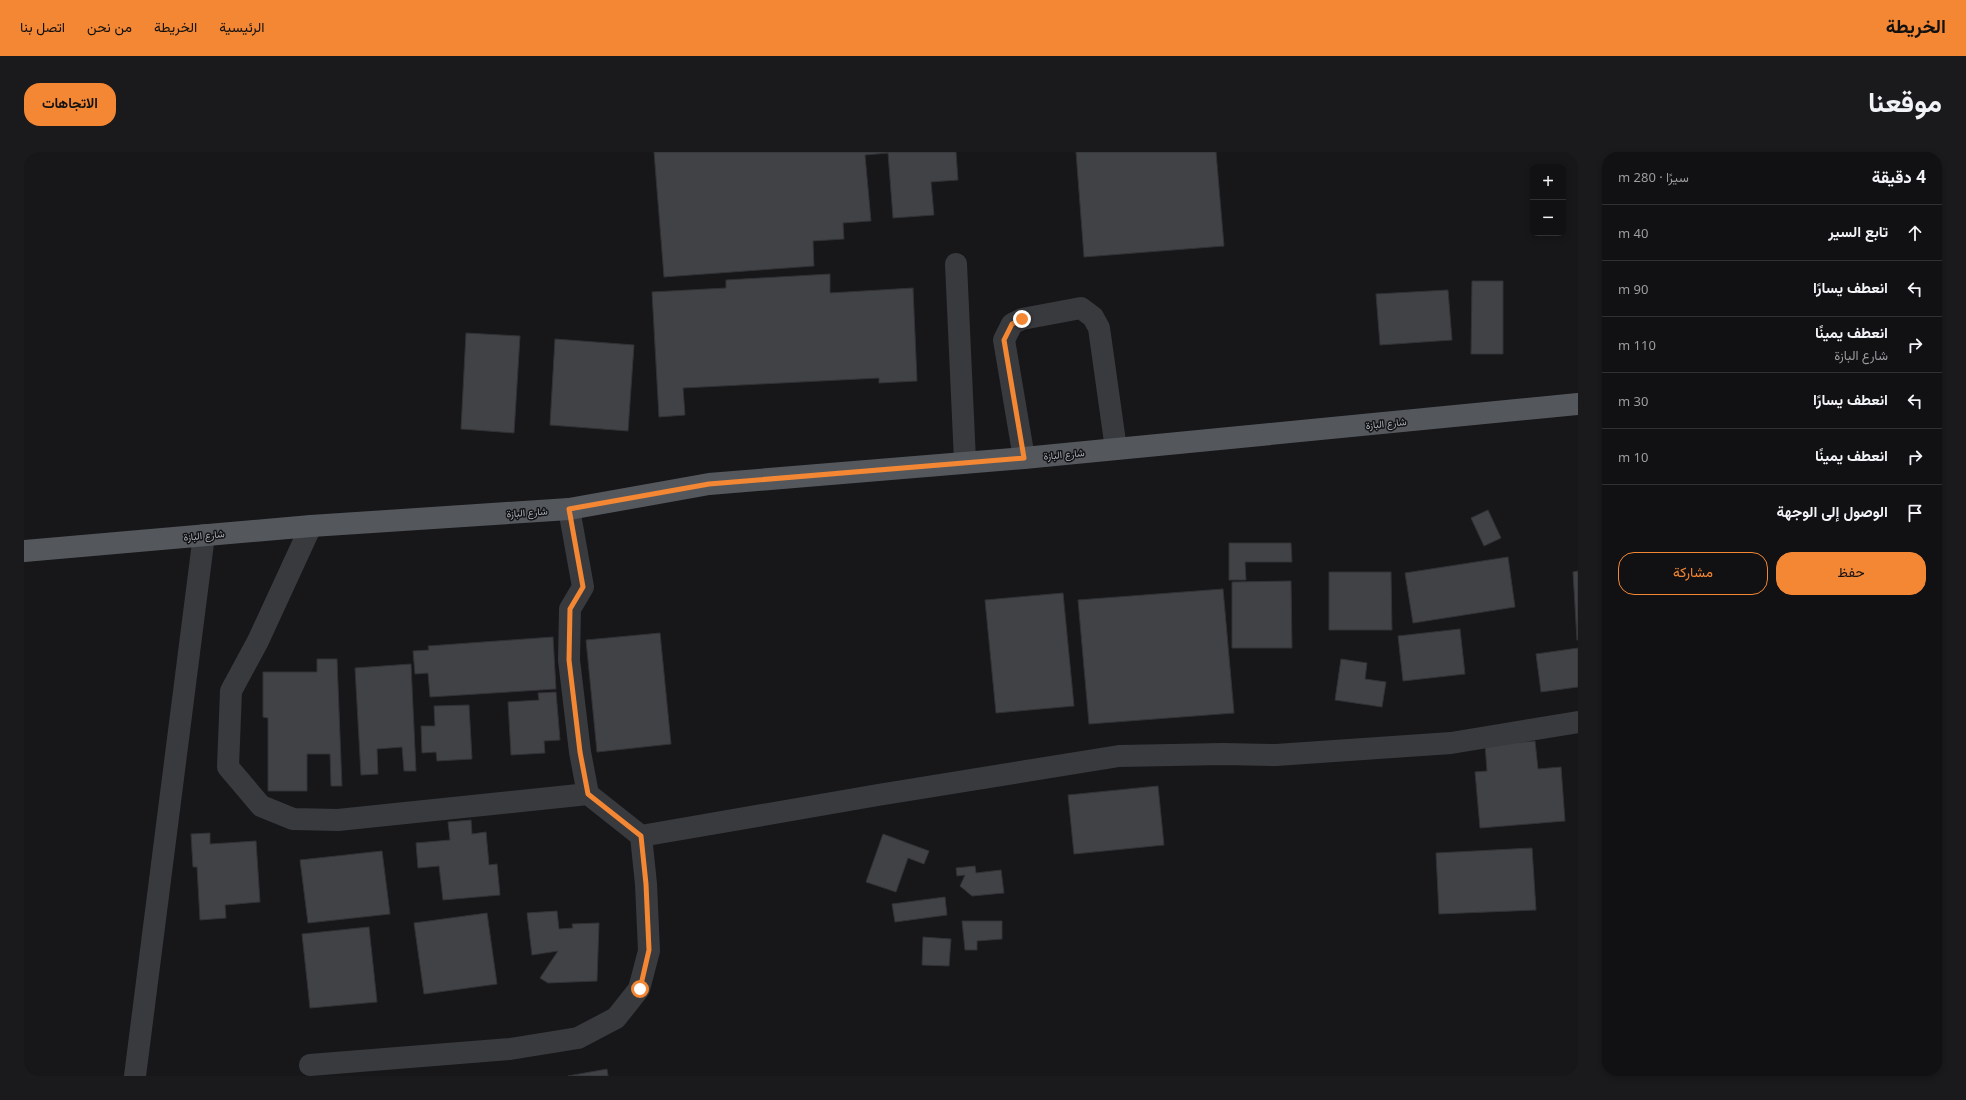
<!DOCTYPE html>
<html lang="ar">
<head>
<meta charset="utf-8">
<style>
  :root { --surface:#111113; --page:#1a1a1c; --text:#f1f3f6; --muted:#9c9da0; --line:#303133; --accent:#f48734 }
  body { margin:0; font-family:"Noto Sans",Vazirmatn,sans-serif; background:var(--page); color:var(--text); direction:rtl }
  .controls { position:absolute; right:12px; top:12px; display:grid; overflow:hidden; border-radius:8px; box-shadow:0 2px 6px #0003 }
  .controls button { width:36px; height:36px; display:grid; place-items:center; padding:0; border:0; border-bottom:1px solid var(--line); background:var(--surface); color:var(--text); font:20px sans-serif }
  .stop { position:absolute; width:12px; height:12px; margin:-9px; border:3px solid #f48734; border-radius:50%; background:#fff }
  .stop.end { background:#f48734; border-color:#fff; box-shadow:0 1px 4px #0008 }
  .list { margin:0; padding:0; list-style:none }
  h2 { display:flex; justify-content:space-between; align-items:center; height:52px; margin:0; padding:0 16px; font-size:17px }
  h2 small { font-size:13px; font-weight:400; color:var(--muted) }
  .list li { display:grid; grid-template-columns:26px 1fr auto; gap:12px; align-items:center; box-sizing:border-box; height:56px; padding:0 16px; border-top:1px solid var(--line) }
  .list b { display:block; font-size:15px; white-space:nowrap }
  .list p { margin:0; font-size:13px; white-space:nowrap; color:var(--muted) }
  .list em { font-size:13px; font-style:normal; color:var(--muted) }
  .actions { display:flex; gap:8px; padding:12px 16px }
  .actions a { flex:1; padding:9px 0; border:1px solid var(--accent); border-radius:16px; text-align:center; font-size:14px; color:var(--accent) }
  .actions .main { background:var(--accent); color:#111 }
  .icon { flex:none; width:22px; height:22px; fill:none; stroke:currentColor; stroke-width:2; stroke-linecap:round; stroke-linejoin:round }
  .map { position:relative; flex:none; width:1554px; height:924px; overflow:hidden; direction:ltr; border-radius:16px }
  header { display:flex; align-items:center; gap:24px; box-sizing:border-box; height:56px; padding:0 20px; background:var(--accent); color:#111 }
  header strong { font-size:19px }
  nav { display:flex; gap:22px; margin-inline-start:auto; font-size:14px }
  .intro { display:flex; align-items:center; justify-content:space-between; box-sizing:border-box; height:96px; padding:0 24px }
  h1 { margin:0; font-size:28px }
  .button { padding:10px 18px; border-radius:16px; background:var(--accent); color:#111; font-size:14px; font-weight:700 }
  main { display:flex; gap:24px; padding:0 24px }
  aside { flex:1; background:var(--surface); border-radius:16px; box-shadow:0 2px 6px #0003 }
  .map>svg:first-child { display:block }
</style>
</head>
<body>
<header>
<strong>الخريطة</strong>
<nav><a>الرئيسية</a><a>الخريطة</a><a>من نحن</a><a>اتصل بنا</a></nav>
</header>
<div class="intro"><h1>موقعنا</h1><a class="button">الاتجاهات</a></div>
<main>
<aside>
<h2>4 دقيقة<small>سيرًا · 280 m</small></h2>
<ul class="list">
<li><svg class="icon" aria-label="ahead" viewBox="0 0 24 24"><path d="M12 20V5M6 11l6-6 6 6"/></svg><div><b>تابع السير</b></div><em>40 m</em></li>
<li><svg class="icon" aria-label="left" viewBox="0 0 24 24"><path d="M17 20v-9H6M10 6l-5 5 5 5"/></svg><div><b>انعطف يسارًا</b></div><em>90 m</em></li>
<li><svg class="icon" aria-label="right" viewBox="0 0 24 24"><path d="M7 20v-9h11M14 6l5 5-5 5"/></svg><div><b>انعطف يمينًا</b><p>شارع البازة</p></div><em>110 m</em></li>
<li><svg class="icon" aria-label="left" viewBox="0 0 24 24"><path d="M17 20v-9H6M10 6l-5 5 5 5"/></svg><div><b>انعطف يسارًا</b></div><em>30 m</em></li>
<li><svg class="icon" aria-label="right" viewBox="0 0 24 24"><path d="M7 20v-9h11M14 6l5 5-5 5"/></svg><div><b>انعطف يمينًا</b></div><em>10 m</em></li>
<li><svg class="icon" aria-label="arrive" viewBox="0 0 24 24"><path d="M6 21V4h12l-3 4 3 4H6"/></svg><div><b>الوصول إلى الوجهة</b></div></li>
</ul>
<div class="actions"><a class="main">حفظ</a><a>مشاركة</a></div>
</aside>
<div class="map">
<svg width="1554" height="924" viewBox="0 0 1554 924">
  <rect width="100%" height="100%" fill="#171719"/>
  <!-- building -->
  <g fill="#414246" stroke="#313235">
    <polygon points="630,0 932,0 934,28 907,30 910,63 869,66 864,1 841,3 847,69 819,71 820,87 789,89 790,114 640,125"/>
    <polygon points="1052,0 1192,0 1200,94 1060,105"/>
    <polygon points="806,122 806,141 889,136 893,229 855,231 855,226 659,236 661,263 635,265 628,140 702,136 702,128"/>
    <polygon points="1448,129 1479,129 1479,202 1447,202"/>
    <polygon points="1424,138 1428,188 1356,193 1352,142"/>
    <polygon points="442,181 496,184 490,281 437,277"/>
    <polygon points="531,187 610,193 604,279 526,273"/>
    <polygon points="1464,358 1477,386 1460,394 1447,366"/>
    <polygon points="1205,391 1267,391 1268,410 1221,410 1222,428 1205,428"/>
    <polygon points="1484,405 1491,455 1389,471 1381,421"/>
    <polygon points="1554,419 1554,488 1553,488 1549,420"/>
    <polygon points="1305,420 1367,420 1368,478 1305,478"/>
    <polygon points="1267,429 1268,496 1208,496 1208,430"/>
    <polygon points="1199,437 1210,561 1065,572 1054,448"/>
    <polygon points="1039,441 1050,554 972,561 961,448"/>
    <polygon points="1436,477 1441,522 1379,529 1374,484"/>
    <polygon points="636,481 647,592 573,600 562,488"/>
    <polygon points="529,485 532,537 406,545 404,521 391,522 389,499 405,498 404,494"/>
    <polygon points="1554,496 1554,535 1517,540 1512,502"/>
    <polygon points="293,507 313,507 318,634 307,634 306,602 283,602 283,639 244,639 244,566 239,565 239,520 293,520"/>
    <polygon points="1317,507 1343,511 1341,527 1362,530 1358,555 1311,548"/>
    <polygon points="387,512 392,619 380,619 378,595 353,597 354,622 337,623 331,516"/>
    <polygon points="532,540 536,588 520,589 521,601 487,603 484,550 515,548 514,541"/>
    <polygon points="445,553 448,607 413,609 412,600 398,601 397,574 411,574 410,554"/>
    <polygon points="1511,589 1514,617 1537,615 1541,669 1456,676 1451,620 1463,619 1461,593"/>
    <polygon points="1134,634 1140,693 1050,702 1044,643"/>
    <polygon points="447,668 448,682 462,680 465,713 473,712 476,743 419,748 415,714 394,716 392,691 426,688 424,670"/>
    <polygon points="186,681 186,692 232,689 236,750 201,753 202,766 176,768 173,715 169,715 167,682"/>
    <polygon points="859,682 905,699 900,712 884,706 872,740 842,730"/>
    <polygon points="1508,696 1512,758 1415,762 1412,701"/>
    <polygon points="358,699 366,762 284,771 276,708"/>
    <polygon points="951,714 952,721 977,718 980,741 948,744 936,734 941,723 933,724 932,716"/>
    <polygon points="921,745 923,763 871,770 868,752"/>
    <polygon points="533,759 535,777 549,776 548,772 575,771 573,829 524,831 516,826 534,799 508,803 503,761"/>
    <polygon points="463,761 473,832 400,842 390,771"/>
    <polygon points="938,769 978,769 978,787 953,789 953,798 941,798"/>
    <polygon points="345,775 353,850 286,856 278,782"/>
    <polygon points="899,785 927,787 925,814 898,813"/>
    <polygon points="583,917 584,924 544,924"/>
  </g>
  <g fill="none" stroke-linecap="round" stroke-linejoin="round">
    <!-- minor -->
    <g stroke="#383a3e" stroke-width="22">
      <polyline points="932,112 941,309"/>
      <polyline points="1000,306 980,188 988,172 998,167 1057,156 1069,165 1075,176 1092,297"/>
      <polyline points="287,374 234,489 207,539 204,615 237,654 269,667 314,668 564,642"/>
      <polyline points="617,684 854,643 1095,604 1199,602 1252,603 1427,591 1554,570"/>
      <polyline points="286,913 486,897 554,886 592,866 615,837 625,799 622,732 617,684 564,642 556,600 545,508 546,457 559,435 545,357"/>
      <polyline points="111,924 180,383"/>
    </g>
    <!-- major -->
    <polyline stroke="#54585d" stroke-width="22" points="0,399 287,374 545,357 685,332 1000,306 1554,252"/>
  </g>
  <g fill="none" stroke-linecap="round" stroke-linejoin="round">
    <!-- route -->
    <polyline stroke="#f48734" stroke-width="5" points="616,837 625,798 622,732 617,684 564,642 556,600 545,508 546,457 559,435 545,357 685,332 1000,306 980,188 988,172 998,167"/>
  </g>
  <g text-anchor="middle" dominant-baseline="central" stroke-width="3" stroke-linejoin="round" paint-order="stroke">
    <!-- street labels -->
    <g font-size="10" fill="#a9b1b9" stroke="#121214">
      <text transform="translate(1362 271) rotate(-6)">شارع البازة</text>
      <text transform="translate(1040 302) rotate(-5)">شارع البازة</text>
      <text transform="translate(503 360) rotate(-4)">شارع البازة</text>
      <text transform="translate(180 383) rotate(-5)">شارع البازة</text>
    </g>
  </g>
</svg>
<div class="controls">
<button>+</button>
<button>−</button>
</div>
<div class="stop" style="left:616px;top:837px"></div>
<div class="stop end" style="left:998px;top:167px"></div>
</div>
</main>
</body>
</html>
